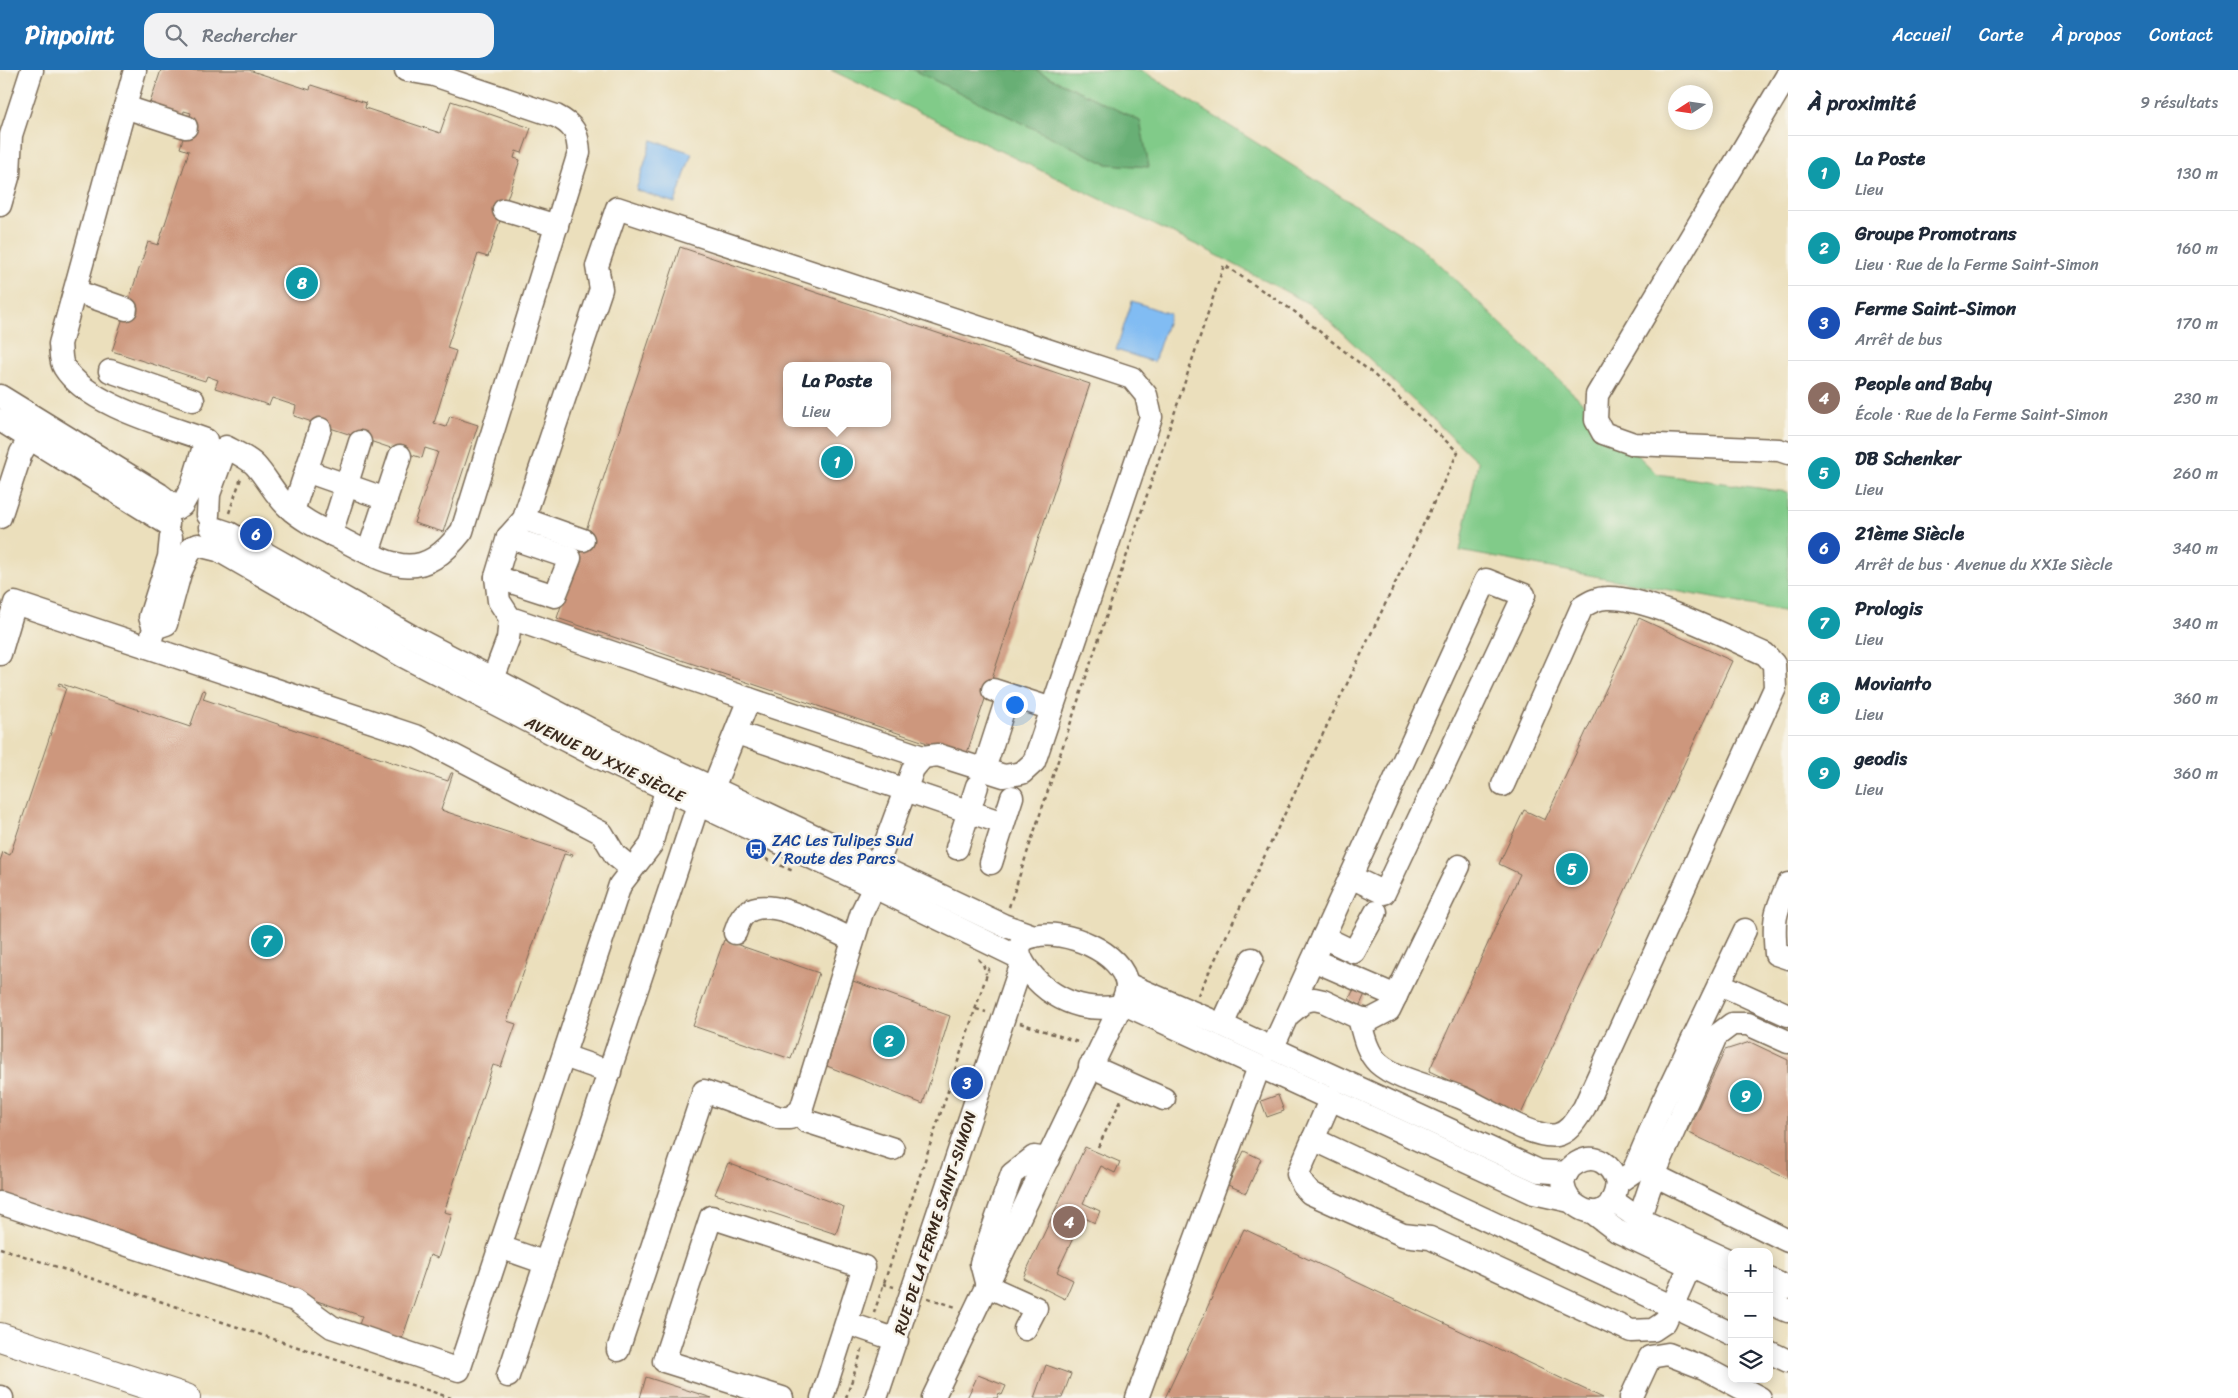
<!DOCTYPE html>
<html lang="fr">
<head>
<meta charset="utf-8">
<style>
  :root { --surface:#fff; --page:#f2f2f3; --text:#1f2937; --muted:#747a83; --line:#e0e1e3; --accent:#1f6fb2 }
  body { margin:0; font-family:Sriracha,sans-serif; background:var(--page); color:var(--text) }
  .controls { position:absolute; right:15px; bottom:15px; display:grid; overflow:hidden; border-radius:10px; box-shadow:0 2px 12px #0003 }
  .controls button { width:45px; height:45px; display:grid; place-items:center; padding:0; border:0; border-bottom:1px solid var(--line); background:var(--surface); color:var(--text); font:25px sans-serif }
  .compass { position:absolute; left:1668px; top:15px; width:45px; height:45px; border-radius:50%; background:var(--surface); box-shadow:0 2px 12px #0003; rotate:258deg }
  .you { position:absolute; left:1014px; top:634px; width:18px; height:18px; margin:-12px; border:4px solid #fff; border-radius:50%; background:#1a73e8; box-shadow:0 0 0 8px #1a73e833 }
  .badge { display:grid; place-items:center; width:32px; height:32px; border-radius:50%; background:var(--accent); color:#fff; font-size:16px; font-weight:700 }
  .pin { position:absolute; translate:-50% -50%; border:2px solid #fff; box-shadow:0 1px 5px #0006 }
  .popup { position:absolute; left:783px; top:292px; width:108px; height:65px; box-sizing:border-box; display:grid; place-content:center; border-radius:10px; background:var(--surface); filter:drop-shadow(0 1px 4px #0005); font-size:16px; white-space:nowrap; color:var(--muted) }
  .popup b { font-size:19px; color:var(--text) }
  .popup::after { content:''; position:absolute; left:50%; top:100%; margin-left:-10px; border:10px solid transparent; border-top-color:var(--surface) }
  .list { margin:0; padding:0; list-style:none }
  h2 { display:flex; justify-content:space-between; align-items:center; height:65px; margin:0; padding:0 20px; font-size:21px }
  h2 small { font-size:16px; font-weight:400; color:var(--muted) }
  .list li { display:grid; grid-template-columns:32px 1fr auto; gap:15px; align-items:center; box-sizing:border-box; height:75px; padding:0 20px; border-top:1px solid var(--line) }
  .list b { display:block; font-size:19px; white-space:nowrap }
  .list p { margin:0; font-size:16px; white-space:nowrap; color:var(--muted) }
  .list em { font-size:16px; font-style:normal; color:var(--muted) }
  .icon { flex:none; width:28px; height:28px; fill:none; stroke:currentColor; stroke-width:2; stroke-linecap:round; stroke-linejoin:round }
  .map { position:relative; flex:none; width:1788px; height:1328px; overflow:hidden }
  header { display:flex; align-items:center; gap:30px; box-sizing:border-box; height:70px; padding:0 25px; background:var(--accent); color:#fff }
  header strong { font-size:24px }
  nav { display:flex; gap:28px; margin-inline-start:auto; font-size:18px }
  .search { width:350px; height:45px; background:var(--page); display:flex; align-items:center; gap:12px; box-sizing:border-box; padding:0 18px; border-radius:15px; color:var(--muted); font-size:19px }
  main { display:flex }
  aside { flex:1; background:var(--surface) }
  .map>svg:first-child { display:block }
</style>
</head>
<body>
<header>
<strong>Pinpoint</strong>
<div class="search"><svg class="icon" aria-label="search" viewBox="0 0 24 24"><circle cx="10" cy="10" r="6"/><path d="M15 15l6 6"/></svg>Rechercher</div>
<nav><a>Accueil</a><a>Carte</a><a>À propos</a><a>Contact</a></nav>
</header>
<main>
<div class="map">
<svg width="1788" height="1328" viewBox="0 0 1788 1328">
  <rect width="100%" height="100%" fill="#f7f3e8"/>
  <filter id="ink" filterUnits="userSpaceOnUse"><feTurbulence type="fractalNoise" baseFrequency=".02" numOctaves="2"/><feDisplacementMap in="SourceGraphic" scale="10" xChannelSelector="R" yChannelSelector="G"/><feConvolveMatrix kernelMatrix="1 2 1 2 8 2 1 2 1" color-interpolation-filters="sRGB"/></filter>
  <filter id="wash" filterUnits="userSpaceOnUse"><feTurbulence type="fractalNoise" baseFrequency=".0096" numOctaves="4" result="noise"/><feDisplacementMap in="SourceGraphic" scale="20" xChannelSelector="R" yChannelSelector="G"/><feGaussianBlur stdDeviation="1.12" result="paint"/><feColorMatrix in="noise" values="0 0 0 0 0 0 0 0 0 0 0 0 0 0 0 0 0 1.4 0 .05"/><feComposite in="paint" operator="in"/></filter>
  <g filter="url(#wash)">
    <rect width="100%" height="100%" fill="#ebdfbc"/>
    <!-- green -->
    <polygon fill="#81cb89" stroke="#5e7a54" points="831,0 913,0 1107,94 1149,97 1140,51 1035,0 1141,0 1420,176 1657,404 1788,422 1788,542 1460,481 1478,392 1315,237 1207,180"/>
    <!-- forest -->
    <polygon fill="#68af75" stroke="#526c4a" points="913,0 1035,0 1140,51 1149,97 1107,94"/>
    <!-- water -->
    <g fill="#81bcf3" stroke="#5e7388">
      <polygon points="652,70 692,83 675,133 636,120"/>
      <polygon points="1132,231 1170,244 1154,292 1116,280"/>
    </g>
    <g id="blocks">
      <!-- building -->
      <g fill="#cd977d" fill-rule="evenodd">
        <polygon points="161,0 249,0 310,20 311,15 366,33 365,38 440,63 451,31 531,58 522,83 516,81 514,88 520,90 488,187 478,184 447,278 456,281 434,353 446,357 450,346 478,355 443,462 414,453 438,382 425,378 422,388 406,383 294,346 296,336 272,328 269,335 215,318 218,310 207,306 205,311 112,281 148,172 158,175 189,81 180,78 191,43 184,41 183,47 149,36"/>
        <path d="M680,177L1090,314L966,686L557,548ZM787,296H887V353H787Z"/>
        <polygon points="1639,548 1732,591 1521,1044 1429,1001 1520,804 1499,794 1524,740 1545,750"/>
        <polygon points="59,613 190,657 203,620 206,621 203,629 361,682 448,711 451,703 453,703 441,740 573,784 572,786 564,784 507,951 516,954 501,997 493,995 444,1142 452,1144 438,1188 430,1185 400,1275 356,1263 362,1246 0,1125 0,791 3,782 10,785 66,618 58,615"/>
        <polygon points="724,870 819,903 791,989 693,956"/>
        <polygon points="853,911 950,946 923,1034 827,996"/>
        <polygon points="1354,919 1365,924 1360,935 1349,929"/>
        <polygon points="1750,972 1788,990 1788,1109 1687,1062 1725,980"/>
        <polygon points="1278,1025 1284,1041 1267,1047 1261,1031"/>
        <polygon points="1085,1077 1120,1092 1115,1103 1101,1096 1083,1133 1100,1141 1095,1153 1083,1147 1057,1202 1073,1210 1065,1229 1023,1208"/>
        <polygon points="1244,1081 1261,1089 1246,1123 1228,1115"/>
        <polygon points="728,1093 844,1137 836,1164 715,1124"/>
        <polygon points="1244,1159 1603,1328 1165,1328"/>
        <polygon points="1046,1295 1071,1304 1062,1328 1034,1328"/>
        <polygon points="978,1305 1006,1316 1002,1325 999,1323 997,1328 967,1328"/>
        <polygon points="646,1307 712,1328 640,1328"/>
      </g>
    </g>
  </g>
  <g filter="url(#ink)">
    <use href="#blocks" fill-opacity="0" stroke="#796955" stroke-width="1"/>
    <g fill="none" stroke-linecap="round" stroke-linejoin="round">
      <!-- minor casing -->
      <g stroke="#796955" stroke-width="25">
        <g id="minor">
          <path d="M135,0L60,274C61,281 60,291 64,297C87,335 165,355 206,370L191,419L182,435"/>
          <polyline points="1788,4 1597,325 1596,350 1603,363 1634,374 1779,380 1788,383"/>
          <polyline points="125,37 186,57"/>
          <polyline points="0,135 9,104 11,65 32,0"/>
          <polyline points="504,140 557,156"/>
          <polyline points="75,221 126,239"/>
          <polyline points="110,301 193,330"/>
          <polyline points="0,326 159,424 177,438"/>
          <polyline points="0,350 168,454"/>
          <polyline points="306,401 386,429"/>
          <polyline points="293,441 320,359"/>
          <path d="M208,445L209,424L226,377C235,382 248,388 255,395C267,408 275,425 288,437C304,452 324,460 343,470C394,497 421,514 462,461L579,83C578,63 574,55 556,46L434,5L406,0"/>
          <polyline points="0,447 21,383 30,368"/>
          <polyline points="524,449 583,470"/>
          <polyline points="211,457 229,463 411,566 607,668 1003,855 1034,866"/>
          <polyline points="331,464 360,372"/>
          <polyline points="198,475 218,480 403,586 598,687 874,817 1020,888"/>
          <polyline points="368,483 400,386"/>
          <polyline points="496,507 555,526 570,488 508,467"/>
          <polyline points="510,548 749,629 713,718"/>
          <polyline points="154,558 166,554 180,503 192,477"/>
          <polyline points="149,577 154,558 150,547 169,487 171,467"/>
          <polyline points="0,584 15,533 418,667 602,763 615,785 632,799"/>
          <polyline points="493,609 508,569 510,548 499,531 496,507 508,467 524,449 527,439 601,219 597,196 617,138 1132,308 1146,325 1151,347 1034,692 1022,703 1004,706 938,685 923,687 913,699 877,796"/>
          <polyline points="993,620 1052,639"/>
          <polyline points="749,629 923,687"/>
          <polyline points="737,663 1003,753"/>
          <polyline points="988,687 1008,625"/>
          <polyline points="957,778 977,716"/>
          <polyline points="991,793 1012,727"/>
          <path d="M1788,814C1774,844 1773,851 1776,884L1788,888"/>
          <path d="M735,863C737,858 739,850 743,846C764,820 830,860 853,870"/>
          <polyline points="1323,867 1354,882 1376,842"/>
          <polyline points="1313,890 1396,926"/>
          <polyline points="1127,914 1222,955 1539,1101 1567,1103"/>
          <polyline points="1720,914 1788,945"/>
          <polyline points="1122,933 1534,1123 1570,1131"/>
          <path d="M1288,945L1305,931L1314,929L1323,931L1359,948C1363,963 1366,981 1378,993C1396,1010 1439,1018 1462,1028C1485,1037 1533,1070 1557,1065C1570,1062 1576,1049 1584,1038L1775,618L1774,594L1765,584C1726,567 1647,526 1607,528C1597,528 1590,532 1582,537L1503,715"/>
          <polyline points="1359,948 1370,950 1389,940 1459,796"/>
          <polyline points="1222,955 1252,889"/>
          <polyline points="1788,972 1748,954 1732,954 1716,966 1654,1105 1788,1171"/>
          <polyline points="1272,979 1486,510 1524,525 1384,823 1351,807"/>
          <polyline points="564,986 610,1002"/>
          <polyline points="1090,996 1164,1029"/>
          <polyline points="1331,1028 1298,1104 1303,1115 1310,1123 1403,1165 1430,1168 1631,1261 1653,1260 1665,1252 1690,1196"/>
          <polyline points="801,1040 806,1051 893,1079"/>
          <polyline points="1313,1069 1673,1237"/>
          <path d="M1617,1113C1612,1095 1596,1082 1577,1093C1533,1119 1610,1177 1617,1113L1633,1102L1660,1038L1745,860"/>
          <polyline points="1612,1130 1639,1149 1732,1192"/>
          <polyline points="0,1133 295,1230 332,1257 459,1300 620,815 651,775 666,720"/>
          <polyline points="1592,1142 1617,1161 1732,1216"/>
          <polyline points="1639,1149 1654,1105"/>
          <polyline points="500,1177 546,1193"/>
          <polyline points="1769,1209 1788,1218"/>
          <polyline points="1769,1233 1788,1241"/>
          <polyline points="1686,1242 1732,1264"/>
          <polyline points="847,1253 897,1270"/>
          <polyline points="1025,1259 1036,1238 987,1216 981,1193 1012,1104 1034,1087 1048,1089"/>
          <polyline points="618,1280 704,1021 780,1048 790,1048 801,1040 862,842 874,817"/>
          <polyline points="1769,1282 1788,1291"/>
          <polyline points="508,1306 698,735"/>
          <polyline points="0,1327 2,1328"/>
          <polyline points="782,1328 664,1291 711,1147 864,1197 822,1328"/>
          <polyline points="876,1328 1022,893"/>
          <path d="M933,1328L1122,933C1124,928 1127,921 1127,915C1123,882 1064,858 1034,866C1000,874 1034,910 1048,920C1070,936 1093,941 1119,936"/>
          <polyline points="1137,1328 1259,997"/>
          <polyline points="1631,1328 1650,1287 1668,1284 1704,1298 1760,1328"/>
        </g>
      </g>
      <!-- major casing -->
      <g stroke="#796955" stroke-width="30">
        <polyline id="major" points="0,1267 186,1328"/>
      </g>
      <!-- path -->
      <g stroke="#796955" stroke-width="2.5" stroke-dasharray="4 4" stroke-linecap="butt">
        <polyline points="229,443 241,408"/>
        <polyline points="766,789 793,801"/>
        <polyline points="1009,837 1224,195 1295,242 1372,303 1458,382 1198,925"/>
        <polyline points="978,889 983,894 986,904"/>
        <polyline points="976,939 986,942"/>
        <polyline points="1020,953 1081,973"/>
        <polyline points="1098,1077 1121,1030"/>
        <polyline points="0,1178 451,1328"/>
        <polyline points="883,1214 894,1217"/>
        <polyline points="928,1228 956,1237"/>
        <polyline points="874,1243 990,895"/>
        <polyline points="846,1328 863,1277"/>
      </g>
      <!-- minor -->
      <use href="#minor" stroke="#fff" stroke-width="22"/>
      <!-- major -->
      <use href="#major" stroke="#fff" stroke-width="28"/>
    </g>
  </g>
  <!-- icons -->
  <defs>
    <g id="bus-disc" transform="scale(1.125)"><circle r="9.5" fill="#1a4fb4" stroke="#f7f3e8"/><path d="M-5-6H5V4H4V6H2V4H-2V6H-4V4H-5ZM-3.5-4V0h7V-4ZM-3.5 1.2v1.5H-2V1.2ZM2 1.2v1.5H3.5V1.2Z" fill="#fff"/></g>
  </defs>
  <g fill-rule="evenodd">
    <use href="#bus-disc" x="756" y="779"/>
  </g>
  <g text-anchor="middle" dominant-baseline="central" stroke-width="5" stroke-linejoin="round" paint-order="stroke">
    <!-- street labels -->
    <g font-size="16" fill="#3b2a1e" stroke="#f7f3e8">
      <text transform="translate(605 689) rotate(26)">AVENUE DU XXIE SIÈCLE</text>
      <text transform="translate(935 1153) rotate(-72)">RUE DE LA FERME SAINT-SIMON</text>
    </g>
    <!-- transit labels -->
    <g font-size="16" fill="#164399" stroke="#f7f3e8" text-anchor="start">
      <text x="772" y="770">ZAC Les Tulipes Sud<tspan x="772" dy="18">/ Route des Parcs</tspan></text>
    </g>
  </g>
</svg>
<div class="controls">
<button>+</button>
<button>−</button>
<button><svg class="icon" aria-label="layers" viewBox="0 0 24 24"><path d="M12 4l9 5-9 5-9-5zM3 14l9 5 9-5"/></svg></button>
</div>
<svg class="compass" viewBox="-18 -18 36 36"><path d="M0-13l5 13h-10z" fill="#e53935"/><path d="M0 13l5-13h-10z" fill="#747a83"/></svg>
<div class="you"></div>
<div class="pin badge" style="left:837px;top:392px;background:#0f9aa8">1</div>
<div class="popup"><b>La Poste</b>Lieu</div>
<div class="pin badge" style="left:889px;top:971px;background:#0f9aa8">2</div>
<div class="pin badge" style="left:967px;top:1013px;background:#1a4fb4">3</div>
<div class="pin badge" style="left:1069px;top:1152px;background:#8d6e63">4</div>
<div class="pin badge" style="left:1572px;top:799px;background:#0f9aa8">5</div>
<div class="pin badge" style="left:256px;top:464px;background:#1a4fb4">6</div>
<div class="pin badge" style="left:267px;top:871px;background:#0f9aa8">7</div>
<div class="pin badge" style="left:302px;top:213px;background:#0f9aa8">8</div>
<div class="pin badge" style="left:1746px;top:1026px;background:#0f9aa8">9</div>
</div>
<aside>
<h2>À proximité<small>9 résultats</small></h2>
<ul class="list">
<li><span class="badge" style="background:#0f9aa8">1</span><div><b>La Poste</b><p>Lieu</p></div><em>130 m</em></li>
<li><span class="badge" style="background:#0f9aa8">2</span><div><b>Groupe Promotrans</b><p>Lieu · Rue de la Ferme Saint-Simon</p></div><em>160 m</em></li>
<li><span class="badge" style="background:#1a4fb4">3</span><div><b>Ferme Saint-Simon</b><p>Arrêt de bus</p></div><em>170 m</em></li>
<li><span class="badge" style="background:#8d6e63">4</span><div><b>People and Baby</b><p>École · Rue de la Ferme Saint-Simon</p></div><em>230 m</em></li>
<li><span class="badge" style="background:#0f9aa8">5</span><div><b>DB Schenker</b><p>Lieu</p></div><em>260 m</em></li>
<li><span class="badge" style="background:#1a4fb4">6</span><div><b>21ème Siècle</b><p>Arrêt de bus · Avenue du XXIe Siècle</p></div><em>340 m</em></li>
<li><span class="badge" style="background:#0f9aa8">7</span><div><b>Prologis</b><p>Lieu</p></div><em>340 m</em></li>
<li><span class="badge" style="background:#0f9aa8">8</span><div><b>Movianto</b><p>Lieu</p></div><em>360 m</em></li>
<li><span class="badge" style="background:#0f9aa8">9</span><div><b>geodis</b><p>Lieu</p></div><em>360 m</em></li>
</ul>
</aside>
</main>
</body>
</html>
